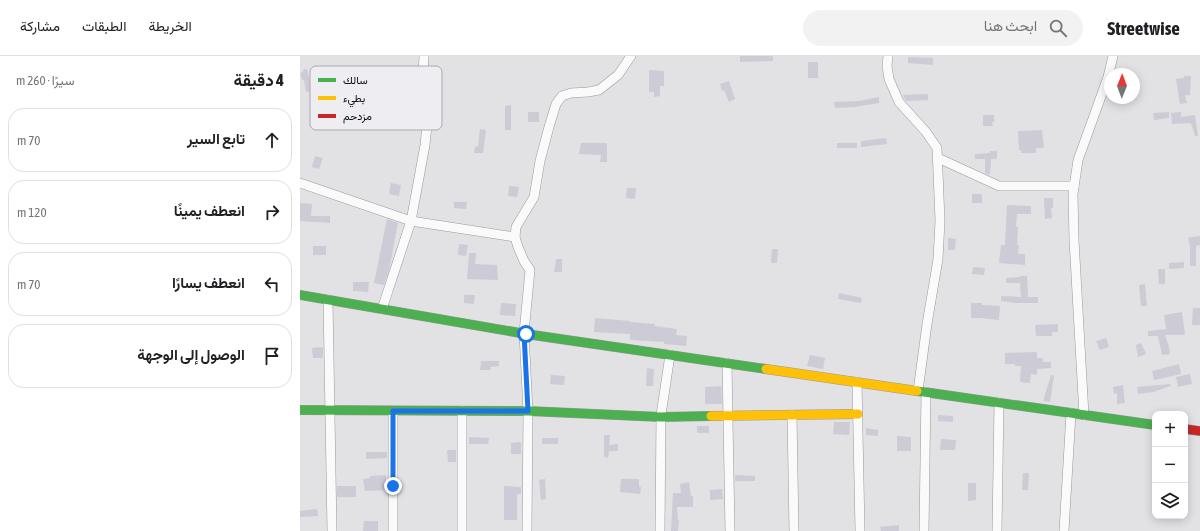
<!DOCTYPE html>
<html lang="ar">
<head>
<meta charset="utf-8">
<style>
  :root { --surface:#fff; --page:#f2f2f2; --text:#202124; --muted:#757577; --line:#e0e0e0 }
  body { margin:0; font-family:"Asap Condensed",Vazirmatn,sans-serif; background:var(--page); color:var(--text); direction:rtl }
  .controls { position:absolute; right:12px; bottom:12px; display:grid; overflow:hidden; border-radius:8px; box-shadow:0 2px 10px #0003 }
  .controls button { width:36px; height:36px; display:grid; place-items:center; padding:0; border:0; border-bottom:1px solid var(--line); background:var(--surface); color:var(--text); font:20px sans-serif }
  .compass { position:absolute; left:804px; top:12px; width:36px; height:36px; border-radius:50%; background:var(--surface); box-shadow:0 2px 10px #0003; rotate:1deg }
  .stop { position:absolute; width:12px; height:12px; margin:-9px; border:3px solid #1a73e8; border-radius:50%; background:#fff }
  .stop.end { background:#1a73e8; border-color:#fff; box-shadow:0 1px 4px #0008 }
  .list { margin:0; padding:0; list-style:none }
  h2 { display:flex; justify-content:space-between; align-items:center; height:52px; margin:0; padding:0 16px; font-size:17px }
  h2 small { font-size:13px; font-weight:400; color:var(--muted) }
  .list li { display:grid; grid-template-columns:26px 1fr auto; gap:12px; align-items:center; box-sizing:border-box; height:64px; margin:0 8px 8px; padding:0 8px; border:1px solid var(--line); border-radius:16px }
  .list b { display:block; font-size:15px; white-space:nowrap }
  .list em { font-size:13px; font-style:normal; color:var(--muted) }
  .icon { flex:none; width:22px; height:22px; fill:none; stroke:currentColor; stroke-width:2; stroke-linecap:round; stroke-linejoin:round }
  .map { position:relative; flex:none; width:900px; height:475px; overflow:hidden; direction:ltr }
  header { display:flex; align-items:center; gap:24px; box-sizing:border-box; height:56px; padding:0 20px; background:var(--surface); border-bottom:1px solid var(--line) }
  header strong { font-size:19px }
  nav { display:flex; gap:22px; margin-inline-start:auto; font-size:14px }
  .search { width:280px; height:36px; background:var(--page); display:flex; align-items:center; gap:10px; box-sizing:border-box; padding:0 14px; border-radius:22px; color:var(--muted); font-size:15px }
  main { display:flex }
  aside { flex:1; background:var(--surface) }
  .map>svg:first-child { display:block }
</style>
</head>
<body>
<header>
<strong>Streetwise</strong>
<div class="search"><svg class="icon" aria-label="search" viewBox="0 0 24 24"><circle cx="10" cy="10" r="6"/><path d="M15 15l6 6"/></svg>ابحث هنا</div>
<nav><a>الخريطة</a><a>الطبقات</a><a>مشاركة</a></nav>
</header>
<main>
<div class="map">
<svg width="900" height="475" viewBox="0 0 900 475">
  <rect width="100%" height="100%" fill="#e2e1e4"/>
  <!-- building -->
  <g fill="#cdcbd5">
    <polygon points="440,0 473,0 473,5 440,6"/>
    <polygon points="608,1 633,2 633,9 608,7"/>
    <rect x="508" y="6" width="10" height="16"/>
    <polygon points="7,13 12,35 6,36 4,24 2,24 0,17 3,16 3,14"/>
    <polygon points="349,14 364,15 364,30 360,30 360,40 354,41 354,36 349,36"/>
    <polygon points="884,20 891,20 890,39 885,39 887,47 880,48 876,23 884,22"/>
    <polygon points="429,25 435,43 429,46 424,34 422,35 420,28"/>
    <polygon points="628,38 628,44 606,45 603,39"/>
    <polygon points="579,41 579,47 555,51 535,52 534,46 559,45"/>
    <polygon points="211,49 211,74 205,74 205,50"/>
    <rect x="228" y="56" width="11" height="10"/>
    <polygon points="869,56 869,62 854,64 853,57"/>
    <polygon points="881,56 881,61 895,59 898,80 895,80 891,67 872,68 871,57"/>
    <polygon points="683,59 694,59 694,66 692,66 693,70 683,70"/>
    <polygon points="180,73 186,74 183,97 174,97 175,90 178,91"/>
    <polygon points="742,74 744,92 736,92 736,97 721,97 721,94 719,94 718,75"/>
    <polygon points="586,82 587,88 561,91 561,85"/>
    <polygon points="281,87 307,87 307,106 300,106 301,99 279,98"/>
    <rect x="537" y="87" width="20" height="5"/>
    <polygon points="690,95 697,95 697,103 691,103 690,119 685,117 685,103 675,103 675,98 690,97"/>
    <polygon points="15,100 23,102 19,113 12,111"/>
    <polygon points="91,127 101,129 99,140 89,138"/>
    <polygon points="209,130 219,131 217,141 208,140"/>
    <polygon points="327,132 336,132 335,143 326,142"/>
    <rect x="672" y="138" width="10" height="9"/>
    <polygon points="744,142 753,142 753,152 751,152 752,162 745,163"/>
    <polygon points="154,146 167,146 166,153 154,152"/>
    <polygon points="0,147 12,148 11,160 30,160 30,167 0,165"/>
    <polygon points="707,149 731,150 731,158 717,158 716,171 718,171 717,189 719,189 718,198 725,198 725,209 699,207 701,189 705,189"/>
    <polygon points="87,163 98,167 89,214 84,229 74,227"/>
    <polygon points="900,180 900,189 896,190 896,210 890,210 890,190 888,182"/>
    <polygon points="648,182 656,183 655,194 648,194"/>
    <polygon points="159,188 168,189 166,200 158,199"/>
    <rect x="13" y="190" width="13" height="9"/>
    <polygon points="472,193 478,193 477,207 471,207"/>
    <polygon points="169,197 176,197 175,208 197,209 198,224 167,223"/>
    <polygon points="256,203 262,203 262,216 254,216"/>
    <polygon points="884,206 884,212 869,213 869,207"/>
    <polygon points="673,211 685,212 684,219 672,218"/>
    <polygon points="858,213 865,213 865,228 859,228"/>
    <polygon points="720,220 727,220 728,241 738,241 738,247 716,247 701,245 701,240 721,241 720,227 706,227 706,222 720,221"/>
    <polygon points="53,226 69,226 68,236 53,235"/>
    <polygon points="845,228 847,250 841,250 839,229"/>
    <polygon points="539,237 562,242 561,247 538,243"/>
    <polygon points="164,239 175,239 174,248 164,247"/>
    <polygon points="201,247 216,248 215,260 200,259"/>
    <polygon points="671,247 682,247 682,249 700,250 699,264 682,262 671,262"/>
    <polygon points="893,252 900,252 900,269 892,269"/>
    <polygon points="882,256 885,279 865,279 869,291 870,298 862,299 858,280 848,280 848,275 866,273 864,259"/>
    <polygon points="295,262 330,265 330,266 355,268 355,270 377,273 376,279 387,280 386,290 364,288 364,286 330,284 330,278 294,276"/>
    <polygon points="758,268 758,276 752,276 752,280 736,280 735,269"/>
    <polygon points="806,282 809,291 800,294 796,285"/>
    <polygon points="841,287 846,298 838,301 836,289"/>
    <polygon points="23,291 23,302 13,302 12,292"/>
    <polygon points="737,296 737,302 743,302 743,306 751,306 751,312 737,313 737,319 731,318 730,327 720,326 721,310 715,310 715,308 705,308 705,297"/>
    <polygon points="510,299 525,302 523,313 507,310"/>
    <polygon points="181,305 199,305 199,310 190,311 191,314 180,314"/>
    <polygon points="879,308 881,318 854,324 852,315"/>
    <polygon points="347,312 354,313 353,330 346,330"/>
    <polygon points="890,318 892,328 878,331 876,321"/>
    <polygon points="251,319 265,320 264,329 250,328"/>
    <polygon points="751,319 754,320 750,346 743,345"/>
    <polygon points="870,328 871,330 853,336 838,338 837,331"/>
    <polygon points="823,329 825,347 817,348 817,337 814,338 813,331"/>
    <polygon points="421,330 422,348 405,348 405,331"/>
    <polygon points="638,359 653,360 653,366 638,365"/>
    <polygon points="534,366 550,366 549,379 533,378"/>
    <rect x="397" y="370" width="12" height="7"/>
    <polygon points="566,372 578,374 578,380 566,379"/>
    <polygon points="304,379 310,379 309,389 318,388 318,395 309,395 308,402 304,401"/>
    <polygon points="597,380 611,381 611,395 597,395"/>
    <polygon points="169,381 189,382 188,388 169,388"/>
    <rect x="242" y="382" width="16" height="6"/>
    <polygon points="641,383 656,384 655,394 640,394"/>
    <polygon points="221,386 221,398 211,398 211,387"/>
    <polygon points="147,394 156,394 156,406 148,406"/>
    <polygon points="66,396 87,396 87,402 66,403"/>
    <polygon points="723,417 729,417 728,434 722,434"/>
    <polygon points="86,419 86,434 65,435 63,423 70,422 70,420"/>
    <polygon points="435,419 455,420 455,425 435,425"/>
    <polygon points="245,423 246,443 241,444 239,424"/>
    <polygon points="321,423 339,423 339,431 341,431 340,438 320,436"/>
    <polygon points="389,426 391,440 393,440 393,451 377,451 378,464 379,464 378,475 371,475 373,437 381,437 380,428"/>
    <polygon points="668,427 676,427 676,444 668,445"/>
    <rect x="37" y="430" width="19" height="11"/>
    <polygon points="204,430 221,431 221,438 217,438 217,464 204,464"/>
    <polygon points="422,433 423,443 410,444 410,434"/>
    <polygon points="17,453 18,460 0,461 0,455"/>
    <polygon points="64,465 78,465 78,475 63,475"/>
    <polygon points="599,469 599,475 581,475 580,471"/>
  </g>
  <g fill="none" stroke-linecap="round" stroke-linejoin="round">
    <!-- street casing -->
    <g stroke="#99999b" stroke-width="10">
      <g id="street">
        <polyline points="588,0 587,10 589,23 599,46 626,76 637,92 640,165 638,203 627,268 618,335"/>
        <polyline points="638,102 699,130 774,130"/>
        <polyline points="0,127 111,165 215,181"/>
        <polyline points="28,244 32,475"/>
        <polyline points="82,253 111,165 125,89 128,59 122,35 124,0"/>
        <polyline points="427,307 430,475"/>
        <polyline points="557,326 560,475"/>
        <polyline points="162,355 162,475"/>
        <polyline points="492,359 494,475"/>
        <polyline points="784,359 774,184 773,138 778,104 808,21 813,0"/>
        <polyline points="93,475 93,355"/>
        <polyline points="227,475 228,355 224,277 230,214 224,205 218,191 215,181 216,171 234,141 240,105 249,71 256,48 262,40 271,37 288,36 299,34 318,19 331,0"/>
        <polyline points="360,475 361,359 370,299"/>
        <polyline points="624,475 626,336"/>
        <polyline points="697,475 699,347"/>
        <polyline points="764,475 771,357"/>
      </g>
    </g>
    <!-- fast casing -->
    <g stroke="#99999b" stroke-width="10">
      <g id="fast">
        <polyline points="0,239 226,278 466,313"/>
        <polyline points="617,335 855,369"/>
        <polyline points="0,354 228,355 361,361 411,360"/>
      </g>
    </g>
    <!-- slow casing -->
    <g stroke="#99999b" stroke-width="10">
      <g id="slow">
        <polyline points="466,313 617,335"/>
        <polyline points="411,360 558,358"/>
      </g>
    </g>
    <!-- jam casing -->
    <g stroke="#99999b" stroke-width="10">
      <polyline id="jam" points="885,373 900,375"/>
    </g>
    <!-- street -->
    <use href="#street" stroke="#fbfafb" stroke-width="9"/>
    <!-- fast -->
    <use href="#fast" stroke="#4caf50" stroke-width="9"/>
    <!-- slow -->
    <use href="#slow" stroke="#ffc107" stroke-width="9"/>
    <!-- jam -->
    <use href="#jam" stroke="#c62828" stroke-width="9"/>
  </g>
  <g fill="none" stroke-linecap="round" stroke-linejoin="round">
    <!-- route -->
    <polyline stroke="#1a73e8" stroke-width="5" points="93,430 93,355 228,355 224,277 226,278"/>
  </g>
  <!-- legend -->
  <rect x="10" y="10" width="132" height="64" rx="6" fill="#eeedf2" stroke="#abaaae" stroke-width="1"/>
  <rect x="18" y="22" width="18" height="4" fill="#4caf50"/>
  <rect x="18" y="40" width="18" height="4" fill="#ffc107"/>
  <rect x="18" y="58" width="18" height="4" fill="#c62828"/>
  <g font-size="11" fill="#100f11">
    <text x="43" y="28">سالك</text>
    <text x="43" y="46">بطيء</text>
    <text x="43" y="64">مزدحم</text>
  </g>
</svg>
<div class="controls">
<button>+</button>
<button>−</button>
<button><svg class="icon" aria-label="layers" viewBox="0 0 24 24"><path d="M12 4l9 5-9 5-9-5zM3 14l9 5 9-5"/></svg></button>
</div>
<svg class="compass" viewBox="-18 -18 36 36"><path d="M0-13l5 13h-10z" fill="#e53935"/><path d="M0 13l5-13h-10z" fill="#757577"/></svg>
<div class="stop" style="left:226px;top:278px"></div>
<div class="stop end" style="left:93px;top:430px"></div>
</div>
<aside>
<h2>4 دقيقة<small>سيرًا · 260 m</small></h2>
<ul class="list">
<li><svg class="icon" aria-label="ahead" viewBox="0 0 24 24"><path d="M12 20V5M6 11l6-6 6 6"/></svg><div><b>تابع السير</b></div><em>70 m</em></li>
<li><svg class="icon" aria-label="right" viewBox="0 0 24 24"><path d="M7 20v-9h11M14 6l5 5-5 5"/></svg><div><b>انعطف يمينًا</b></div><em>120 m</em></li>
<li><svg class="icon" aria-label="left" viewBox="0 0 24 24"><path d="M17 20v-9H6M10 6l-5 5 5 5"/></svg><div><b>انعطف يسارًا</b></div><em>70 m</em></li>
<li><svg class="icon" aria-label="arrive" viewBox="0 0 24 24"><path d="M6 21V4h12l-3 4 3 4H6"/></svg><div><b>الوصول إلى الوجهة</b></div></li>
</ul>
</aside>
</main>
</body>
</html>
